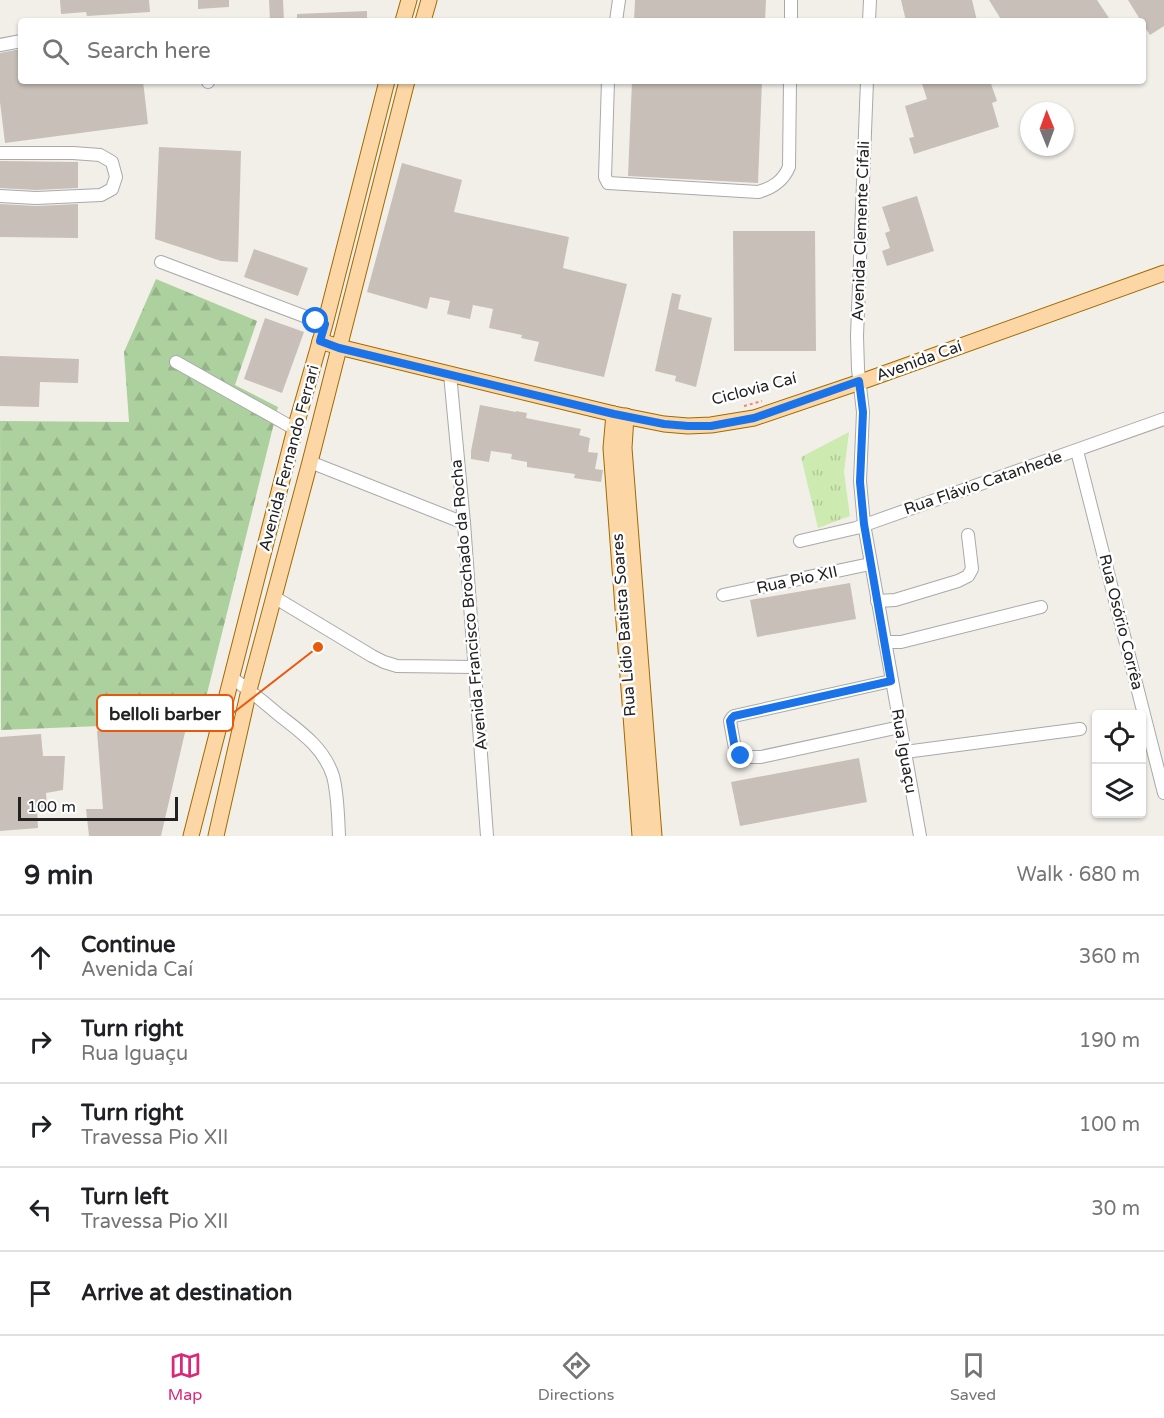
<!DOCTYPE html>
<html lang="en">
<head>
<meta charset="utf-8">
<style>
  :root { --surface:#fff; --page:#f6f6f6; --text:#202124; --muted:#757577; --line:#e0e0e0; --accent:#db2777 }
  body { margin:0; font-family:"Varela Round",sans-serif; background:var(--page); color:var(--text) }
  .controls { position:absolute; right:18px; bottom:18px; display:grid; overflow:hidden; border-radius:6px; box-shadow:0 2px 4px #0004 }
  .controls button { width:54px; height:54px; display:grid; place-items:center; padding:0; border:0; border-bottom:2px solid var(--line); background:var(--surface); color:var(--text); font:30px sans-serif }
  .compass { position:absolute; left:1020px; top:102px; width:54px; height:54px; border-radius:50%; background:var(--surface); box-shadow:0 2px 4px #0004; rotate:359deg }
  .scale { position:absolute; left:18px; bottom:15px; width:160px; box-sizing:border-box; padding-left:6px; border:3px solid #222; border-top:0; font-size:16px; line-height:21px; white-space:nowrap; color:#222; -webkit-text-stroke:4px #fff; paint-order:stroke }
  .stop { position:absolute; width:18px; height:18px; margin:-14px; border:4px solid #1a73e8; border-radius:50%; background:#fff }
  .stop.end { background:#1a73e8; border-color:#fff; box-shadow:0 2px 6px #0008 }
  .list { margin:0; padding:0; list-style:none }
  h2 { display:flex; justify-content:space-between; align-items:center; height:78px; margin:0; padding:0 24px; font-size:26px }
  h2 small { font-size:20px; font-weight:400; color:var(--muted) }
  .list li { display:grid; grid-template-columns:39px 1fr auto; gap:18px; align-items:center; box-sizing:border-box; height:84px; padding:0 24px; border-top:2px solid var(--line) }
  .list b { display:block; font-size:22px; white-space:nowrap }
  .list p { margin:0; font-size:20px; white-space:nowrap; color:var(--muted) }
  .list em { font-size:20px; font-style:normal; color:var(--muted) }
  .icon { flex:none; width:33px; height:33px; fill:none; stroke:currentColor; stroke-width:2; stroke-linecap:round; stroke-linejoin:round }
  .map { position:relative; flex:none; width:1164px; height:836px; overflow:hidden }
  .search { position:absolute; background:var(--surface); box-shadow:0 2px 4px #0004; left:18px; right:18px; top:18px; height:66px; display:flex; align-items:center; gap:15px; box-sizing:border-box; padding:0 21px; border-radius:6px; color:var(--muted); font-size:22px }
  .sheet { height:498px; background:var(--surface) }
  nav { display:flex; justify-content:space-around; align-items:center; box-sizing:border-box; height:84px; border-top:2px solid var(--line); background:var(--surface); font-size:16px; color:var(--muted) }
  nav a { display:grid; justify-items:center; gap:3px }
  nav .on { color:var(--accent) }
  .map>svg:first-child { display:block }
</style>
</head>
<body>
<div class="map">
<svg width="1164" height="836" viewBox="0 0 1164 836">
  <defs>
    <pattern id="grass-tufts" width="24" height="20" patternUnits="userSpaceOnUse" patternTransform="scale(1.5)"><rect width="24" height="20" fill="#cdebb0"/><path d="M3 7l-1-3M5 7V3M7 7l1-3M15 17l-1-3M17 17v-4M19 17l1-3" fill="none" stroke="#b0c997"/></pattern>
    <pattern id="forest-firs" width="22" height="20" patternUnits="userSpaceOnUse" patternTransform="scale(1.5)"><rect width="22" height="20" fill="#add19e"/><path d="M5 1l3.5 6h-7zM16 11l3.5 6h-7z" fill="#95b388"/></pattern>
  </defs>
  <rect width="100%" height="100%" fill="#f2efe9"/>
  <!-- grass -->
  <polygon fill="url(#grass-tufts)" points="849,432 844,472 850,516 818,528 801,457"/>
  <!-- forest -->
  <polygon fill="url(#forest-firs)" points="156,279 257,321 235,385 278,407 200,722 1,730 0,421 129,422 124,352"/>
  <!-- building -->
  <g fill="#c7bfb8">
    <polygon points="60,0 149,0 150,12 87,16 86,12 61,14"/>
    <polygon points="198,0 229,0 229,7 198,9"/>
    <polygon points="269,0 283,0 284,21 270,21"/>
    <polygon points="635,0 766,0 765,21 634,21"/>
    <polygon points="901,0 972,0 977,21 906,21"/>
    <polygon points="989,0 1097,0 1111,21 1002,21"/>
    <polygon points="1128,0 1164,0 1164,26 1150,35 1143,24 1143,21 1141,21"/>
    <polygon points="367,11 367,21 297,21 297,14"/>
    <polygon points="21,49 21,81 143,81 148,124 5,143 0,102 0,53"/>
    <polygon points="632,81 762,81 758,183 628,176"/>
    <polygon points="921,81 990,81 997,101 992,103 999,127 914,154 909,138 914,137 905,106 927,99"/>
    <polygon points="159,147 241,151 238,262 221,261 155,239"/>
    <polygon points="0,161 78,162 78,188 36,190 0,188"/>
    <polygon points="402,163 462,180 454,212 569,237 563,268 627,284 604,377 534,361 539,342 521,338 522,335 489,328 493,309 473,305 470,319 447,314 450,301 430,297 427,309 367,292"/>
    <polygon points="917,196 934,251 887,266 882,251 890,248 885,233 890,231 882,207"/>
    <polygon points="0,204 36,206 78,204 78,238 0,237"/>
    <polygon points="733,231 815,231 816,351 734,351"/>
    <polygon points="254,249 308,268 298,296 244,277"/>
    <polygon points="672,293 681,295 678,309 712,318 696,387 675,381 676,376 655,371"/>
    <polygon points="265,318 304,332 282,393 244,379"/>
    <polygon points="0,356 79,359 78,383 40,382 39,407 0,406"/>
    <polygon points="480,405 516,412 516,411 527,413 526,418 581,429 579,435 590,438 588,452 598,453 595,469 603,470 601,482 574,478 575,474 527,467 527,462 511,459 512,454 491,451 489,462 471,459 471,451"/>
    <polygon points="850,583 856,619 757,637 750,600"/>
    <polygon points="186,728 161,836 89,836 86,809 103,809 97,731"/>
    <polygon points="41,734 43,756 65,756 63,790 46,793 47,808 37,810 38,828 0,831 0,737"/>
    <polygon points="859,758 867,802 740,826 731,782"/>
  </g>
  <g fill="none" stroke-linecap="round" stroke-linejoin="round">
    <!-- minor casing -->
    <g stroke="#a9a9a9" stroke-width="14">
      <g id="minor">
        <polyline points="616,21 619,0"/>
        <polyline points="791,21 791,0"/>
        <polyline points="869,21 870,0"/>
        <polyline points="0,45 21,41"/>
        <polyline points="208,81 208,82"/>
        <path d="M608,81L605,177L608,183L758,192C773,188 783,181 789,167L790,81"/>
        <polyline points="867,81 857,336 858,369 863,412 860,481 864,524 920,836"/>
        <polyline points="0,153 73,153 100,155 112,162 116,177 112,189 101,195 36,198 0,196"/>
        <polyline points="161,262 325,324"/>
        <polyline points="176,362 295,429"/>
        <polyline points="450,374 464,523 487,836"/>
        <polyline points="1077,451 1164,793"/>
        <polyline points="310,462 464,523"/>
        <polyline points="800,541 856,528 1164,419"/>
        <polyline points="723,595 870,564"/>
        <polyline points="274,597 372,656 384,662 397,666 475,667"/>
        <polyline points="877,601 895,600 958,581 968,576 972,569 968,535"/>
        <polyline points="885,642 901,642 1041,607"/>
        <path d="M232,678C248,689 264,702 279,715C301,732 324,748 333,776C338,795 338,816 339,836"/>
        <polyline points="891,681 734,716 732,718 730,721 736,754 741,757 761,757 900,727"/>
        <polyline points="905,752 1080,729"/>
      </g>
    </g>
    <!-- major casing -->
    <g stroke="#a06b00" stroke-width="17">
      <g id="major">
        <polyline points="403,21 409,0"/>
        <polyline points="423,21 429,0"/>
        <polyline points="320,341 339,347 614,414 664,424 688,426 711,425 754,418 869,379 1164,273"/>
        <polyline points="614,414 611,448 640,836"/>
        <polyline points="626,416 624,448 654,836"/>
        <polyline points="191,836 295,429 325,324 387,81"/>
        <polyline points="216,836 249,690 310,462 407,81"/>
      </g>
    </g>
    <!-- path -->
    <polyline stroke="#fa8072" stroke-width="2" stroke-dasharray="3 3" stroke-linecap="butt" points="744,406 762,401"/>
    <!-- minor -->
    <use href="#minor" stroke="#fff" stroke-width="12"/>
    <!-- major -->
    <use href="#major" stroke="#fcd6a4" stroke-width="15"/>
  </g>
  <g fill="none" stroke-linecap="round" stroke-linejoin="round">
    <!-- route -->
    <polyline stroke="#1a73e8" stroke-width="8" points="316,321 325,324 320,341 339,348 614,414 664,424 688,426 711,426 754,418 859,381 863,412 860,482 864,524 891,681 734,716 732,718 730,721 736,754 741,756"/>
  </g>
  <g text-anchor="middle" dominant-baseline="central" stroke-width="5" stroke-linejoin="round" paint-order="stroke">
    <!-- street labels -->
    <g font-size="16" fill="#222" stroke="#fff">
      <text transform="translate(861 231) rotate(-88)">Avenida Clemente Cifali</text>
      <text transform="translate(919 361) rotate(-20)">Avenida Caí</text>
      <text transform="translate(754 389) rotate(-15)">Ciclovia Caí</text>
      <text transform="translate(289 458) rotate(-75)">Avenida Fernando Ferrari</text>
      <text transform="translate(983 483) rotate(-19)">Rua Flávio Catanhede</text>
      <text transform="translate(797 580) rotate(-12)">Rua Pio XII</text>
      <text transform="translate(469 605) rotate(-95)">Avenida Francisco Brochado da Rocha</text>
      <text transform="translate(1121 622) rotate(76)">Rua Osório Corrêa</text>
      <text transform="translate(624 625) rotate(-94)">Rua Lídio Batista Soares</text>
      <text transform="translate(904 751) rotate(80)">Rua Iguaçu</text>
    </g>
  </g>
  <!-- callouts -->
  <path fill="none" stroke="#e8590c" stroke-width="2" d="M318 647L233 713"/>
  <circle fill="#e8590c" stroke="#fff" stroke-width="2" cx="318" cy="647" r="6"/>
  <rect fill="#fff" stroke="#e8590c" stroke-width="2" x="97" y="695" width="136" height="36" rx="6"/>
  <g font-size="18" text-anchor="middle" font-weight="bold" fill="#222">
    <text x="165" y="720">belloli barber</text>
  </g>
</svg>
<div class="controls">
<button><svg class="icon" aria-label="locate" viewBox="0 0 24 24"><circle cx="12" cy="12" r="6"/><path d="M12 2v4M12 18v4M2 12h4M18 12h4"/></svg></button>
<button><svg class="icon" aria-label="layers" viewBox="0 0 24 24"><path d="M12 4l9 5-9 5-9-5zM3 14l9 5 9-5"/></svg></button>
</div>
<svg class="compass" viewBox="-18 -18 36 36"><path d="M0-13l5 13h-10z" fill="#e53935"/><path d="M0 13l5-13h-10z" fill="#757577"/></svg>
<div class="scale">100 m</div>
<div class="stop" style="left:316px;top:321px"></div>
<div class="stop end" style="left:741px;top:756px"></div>
<div class="search"><svg class="icon" aria-label="search" viewBox="0 0 24 24"><circle cx="10" cy="10" r="6"/><path d="M15 15l6 6"/></svg>Search here</div>
</div>
<section class="sheet">
<h2>9 min<small>Walk · 680 m</small></h2>
<ul class="list">
<li><svg class="icon" aria-label="ahead" viewBox="0 0 24 24"><path d="M12 20V5M6 11l6-6 6 6"/></svg><div><b>Continue</b><p>Avenida Caí</p></div><em>360 m</em></li>
<li><svg class="icon" aria-label="right" viewBox="0 0 24 24"><path d="M7 20v-9h11M14 6l5 5-5 5"/></svg><div><b>Turn right</b><p>Rua Iguaçu</p></div><em>190 m</em></li>
<li><svg class="icon" aria-label="right" viewBox="0 0 24 24"><path d="M7 20v-9h11M14 6l5 5-5 5"/></svg><div><b>Turn right</b><p>Travessa Pio XII</p></div><em>100 m</em></li>
<li><svg class="icon" aria-label="left" viewBox="0 0 24 24"><path d="M17 20v-9H6M10 6l-5 5 5 5"/></svg><div><b>Turn left</b><p>Travessa Pio XII</p></div><em>30 m</em></li>
<li><svg class="icon" aria-label="arrive" viewBox="0 0 24 24"><path d="M6 21V4h12l-3 4 3 4H6"/></svg><div><b>Arrive at destination</b></div></li>
</ul>
</section>
<nav>
<a class="on"><svg class="icon" aria-label="map" viewBox="0 0 24 24"><path d="M3 6l6-2 6 2 6-2v14l-6 2-6-2-6 2zM9 4v14M15 6v14"/></svg>Map</a>
<a><svg class="icon" aria-label="directions" viewBox="0 0 24 24"><path d="M12 3l9 9-9 9-9-9zM9 14v-3h6M13 9l2 2-2 2"/></svg>Directions</a>
<a><svg class="icon" aria-label="saved" viewBox="0 0 24 24"><path d="M7 4h10v16l-5-4-5 4z"/></svg>Saved</a>
</nav>
</body>
</html>
